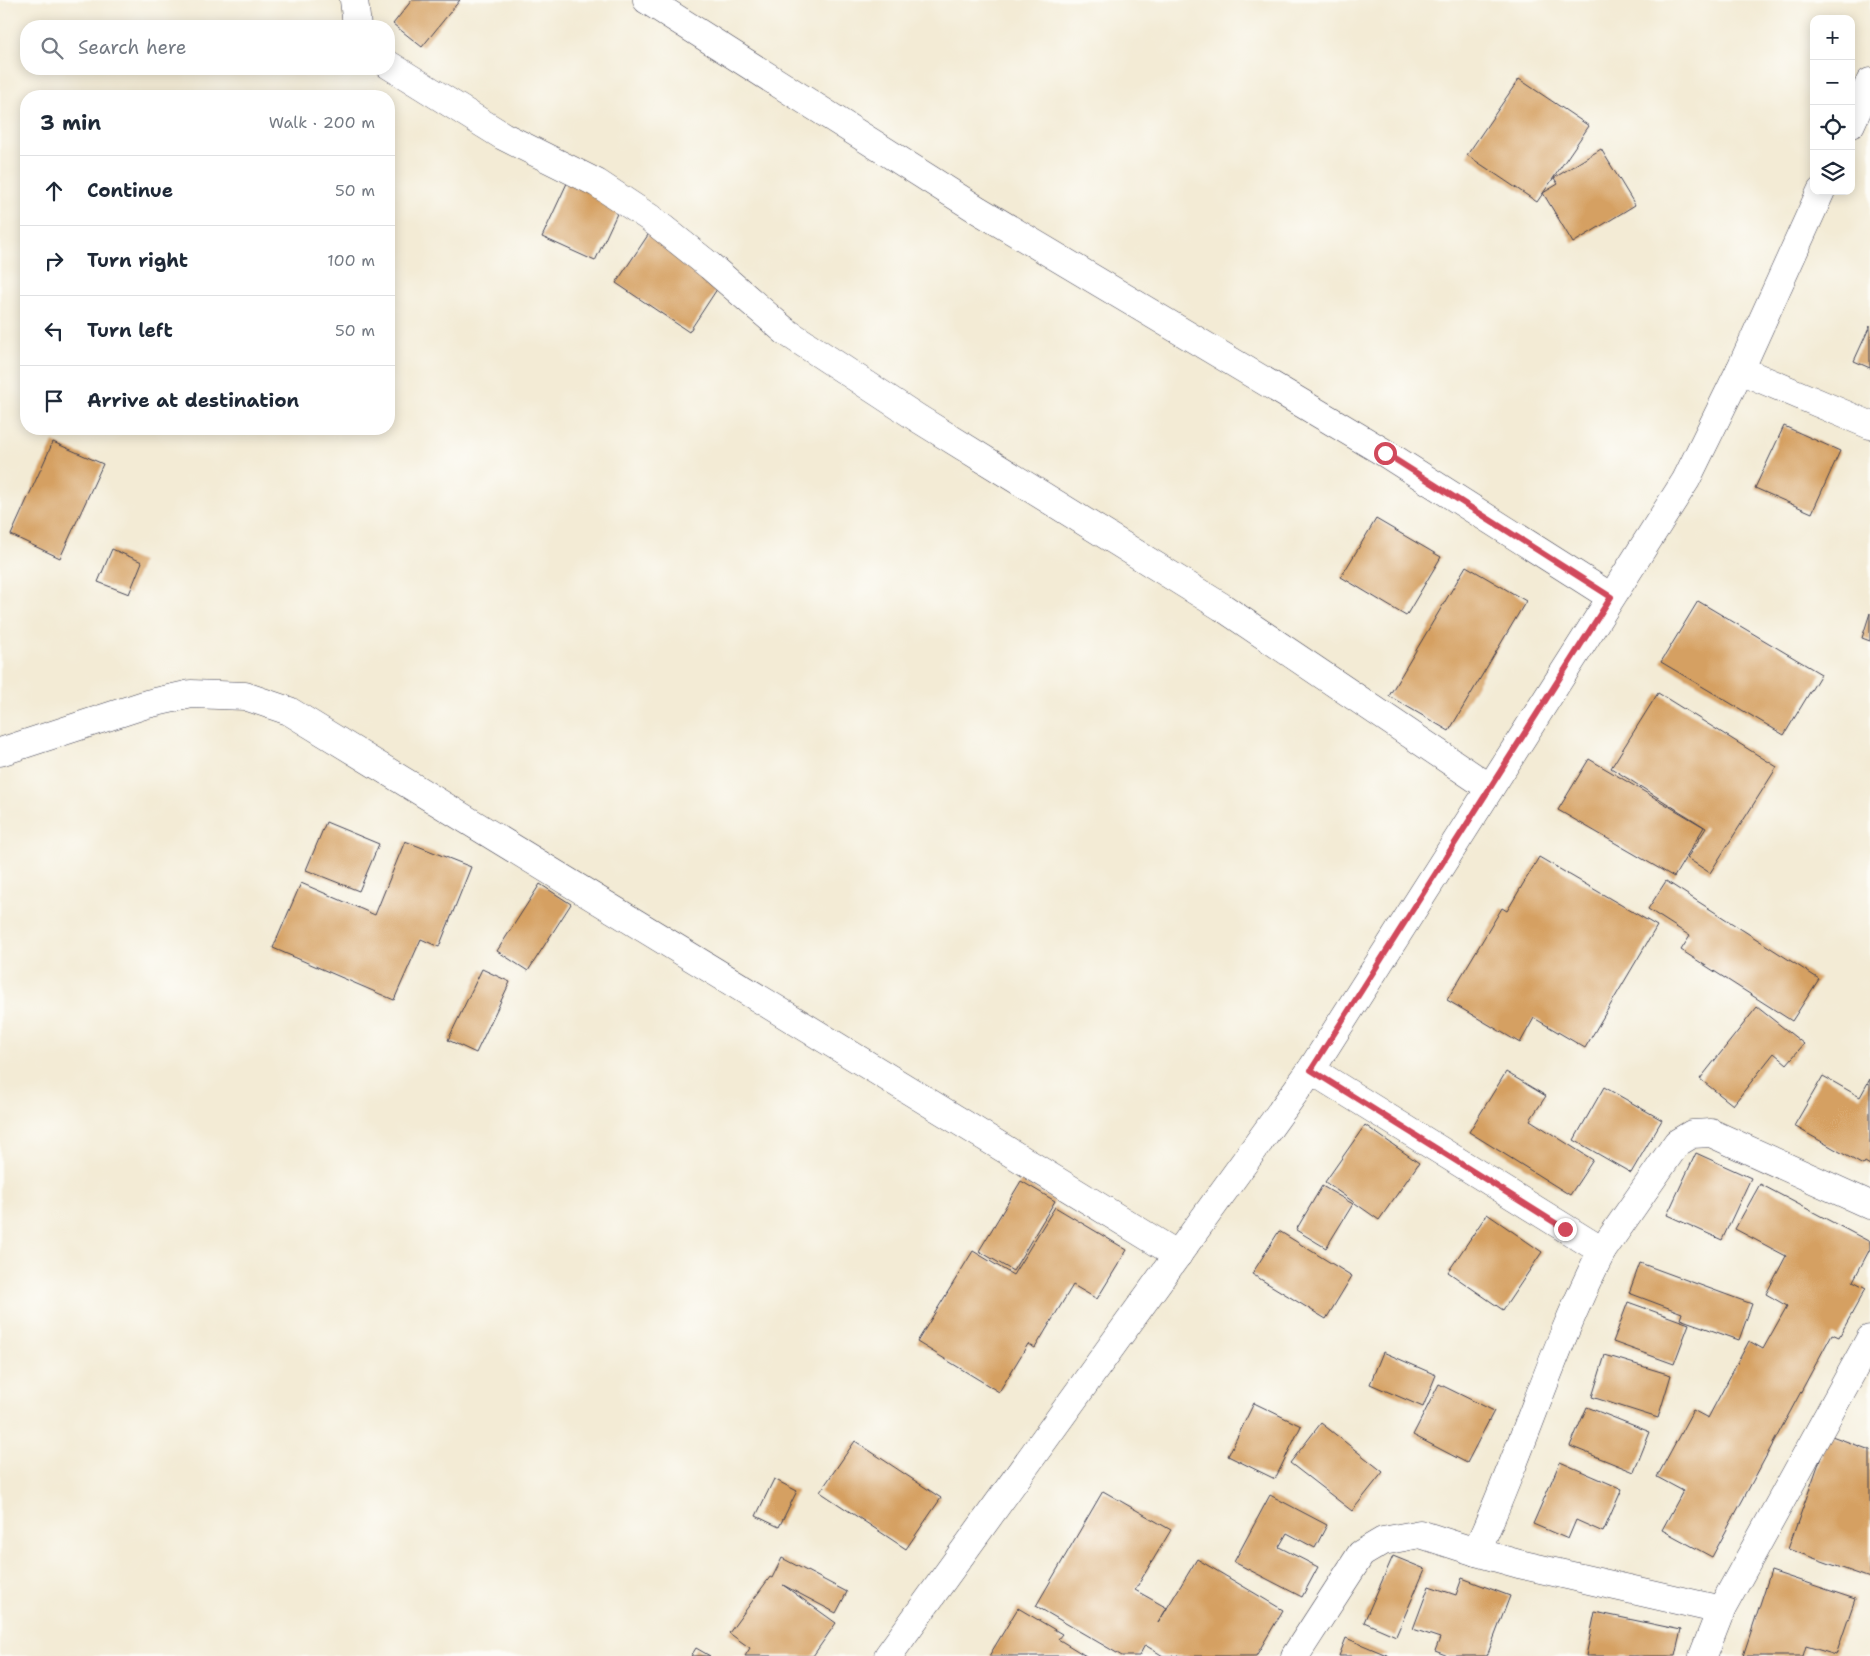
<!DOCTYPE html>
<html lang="en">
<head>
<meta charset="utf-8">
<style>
  :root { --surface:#fff; --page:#f6f6f7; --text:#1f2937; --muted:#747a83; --line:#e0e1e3 }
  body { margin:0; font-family:"Shantell Sans",sans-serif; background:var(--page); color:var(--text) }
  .controls { position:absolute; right:15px; top:15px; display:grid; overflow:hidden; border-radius:10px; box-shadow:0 2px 12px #0003 }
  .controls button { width:45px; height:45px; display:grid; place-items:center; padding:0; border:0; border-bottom:1px solid var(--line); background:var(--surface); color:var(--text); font:25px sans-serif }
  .stop { position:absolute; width:15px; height:15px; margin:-11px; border:4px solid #d1495b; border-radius:50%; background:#fff }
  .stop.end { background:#d1495b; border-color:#fff; box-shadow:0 1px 5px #0008 }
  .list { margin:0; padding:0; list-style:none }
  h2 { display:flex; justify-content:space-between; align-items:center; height:65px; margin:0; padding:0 20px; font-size:21px }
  h2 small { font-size:16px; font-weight:400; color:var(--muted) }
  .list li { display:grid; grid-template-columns:32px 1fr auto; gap:15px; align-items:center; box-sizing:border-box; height:70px; padding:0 20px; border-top:1px solid var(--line) }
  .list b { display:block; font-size:19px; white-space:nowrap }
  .list em { font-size:16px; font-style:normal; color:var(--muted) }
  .icon { flex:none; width:28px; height:28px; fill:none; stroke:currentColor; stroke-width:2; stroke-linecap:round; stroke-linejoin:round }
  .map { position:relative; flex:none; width:1870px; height:1656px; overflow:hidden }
  .search { position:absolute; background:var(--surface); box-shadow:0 2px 12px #0003; left:20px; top:20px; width:375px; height:55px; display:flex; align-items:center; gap:12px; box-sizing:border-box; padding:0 18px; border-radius:20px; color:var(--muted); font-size:19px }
  .panel { position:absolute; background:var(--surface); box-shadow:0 2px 12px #0003; left:20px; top:90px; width:375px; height:345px; border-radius:20px }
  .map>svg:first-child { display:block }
</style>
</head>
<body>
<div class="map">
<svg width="1870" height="1656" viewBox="0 0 1870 1656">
  <rect width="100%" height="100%" fill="#fdfcf7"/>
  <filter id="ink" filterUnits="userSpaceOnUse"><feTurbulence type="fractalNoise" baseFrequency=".02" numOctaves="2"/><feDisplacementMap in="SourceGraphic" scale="10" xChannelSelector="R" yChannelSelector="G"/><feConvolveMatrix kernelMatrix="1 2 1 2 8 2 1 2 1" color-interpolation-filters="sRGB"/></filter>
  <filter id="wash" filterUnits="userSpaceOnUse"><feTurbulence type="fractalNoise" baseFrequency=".0096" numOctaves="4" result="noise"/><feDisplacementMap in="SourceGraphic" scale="20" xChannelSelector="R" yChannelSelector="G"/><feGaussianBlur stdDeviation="1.12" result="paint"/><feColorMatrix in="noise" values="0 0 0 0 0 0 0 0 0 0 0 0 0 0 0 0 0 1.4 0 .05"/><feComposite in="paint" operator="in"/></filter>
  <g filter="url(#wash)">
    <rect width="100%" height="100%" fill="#f3ebd5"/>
    <g id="blocks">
      <!-- building -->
      <g fill="#d5a062">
        <polygon points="412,0 460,0 422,47 393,24"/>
        <polygon points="1519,79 1589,126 1537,202 1467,155"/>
        <polygon points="1601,149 1635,205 1573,243 1543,193 1558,184 1554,178"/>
        <polygon points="568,181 621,205 595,261 542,237"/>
        <polygon points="650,232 723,280 689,332 616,283"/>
        <polygon points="1870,326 1870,368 1854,361"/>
        <polygon points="1784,426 1840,451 1812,513 1755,488"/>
        <polygon points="53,442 103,464 60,558 11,535"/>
        <polygon points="1376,519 1441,557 1406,616 1341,577"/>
        <polygon points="112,549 142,562 129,594 98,582"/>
        <polygon points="1466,566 1526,601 1449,731 1389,696"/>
        <polygon points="1698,601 1821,674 1784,735 1661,662"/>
        <polygon points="1870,613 1870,641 1862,638"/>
        <polygon points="1658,693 1777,767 1710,873 1687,858 1706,828 1611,768"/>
        <polygon points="1589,759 1704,827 1674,877 1558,810"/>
        <polygon points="326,822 379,844 359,891 306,870"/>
        <polygon points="405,841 471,867 439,947 421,939 394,1000 273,948 301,883 375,915"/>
        <polygon points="1539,857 1657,926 1585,1048 1534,1018 1520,1043 1447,1000 1502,908 1507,911"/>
        <polygon points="1666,881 1819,979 1792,1021 1681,950 1690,936 1648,909"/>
        <polygon points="540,884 571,904 528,971 497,951"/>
        <polygon points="482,969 510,982 476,1053 448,1040"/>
        <polygon points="1757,1007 1804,1044 1787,1064 1774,1053 1733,1105 1700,1079"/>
        <polygon points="1506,1072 1546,1096 1530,1120 1593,1160 1570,1195 1469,1132"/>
        <polygon points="1823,1076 1860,1097 1870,1079 1870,1165 1865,1162 1863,1165 1794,1126"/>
        <polygon points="1604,1087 1662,1120 1631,1173 1574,1140"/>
        <polygon points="1365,1125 1419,1163 1379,1220 1325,1182"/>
        <polygon points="1696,1153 1751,1178 1722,1240 1667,1215"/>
        <polygon points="1021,1181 1055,1201 1013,1271 979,1251"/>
        <polygon points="1760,1184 1870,1242 1870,1249 1853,1281 1866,1288 1839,1337 1832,1334 1712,1557 1662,1530 1683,1491 1657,1477 1693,1410 1708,1418 1749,1341 1763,1349 1787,1306 1766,1294 1786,1256 1735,1229"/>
        <polygon points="1322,1186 1353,1204 1326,1248 1296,1230"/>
        <polygon points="1055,1207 1127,1250 1097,1299 1073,1285 1035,1348 1028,1344 999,1392 917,1342 973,1251 1013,1275"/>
        <polygon points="1487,1214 1542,1252 1503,1310 1448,1272"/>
        <polygon points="1279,1231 1352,1276 1326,1319 1252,1274"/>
        <polygon points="1640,1263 1752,1304 1739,1340 1680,1319 1682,1313 1629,1293"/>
        <polygon points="1628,1302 1689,1324 1674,1364 1613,1342"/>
        <polygon points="1383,1352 1436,1375 1423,1407 1370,1384"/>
        <polygon points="1605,1355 1671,1375 1658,1418 1592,1397"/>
        <polygon points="1439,1384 1494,1411 1467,1463 1413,1435"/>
        <polygon points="1254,1403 1301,1426 1275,1479 1228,1456"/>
        <polygon points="1587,1407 1650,1432 1634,1472 1570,1446"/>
        <polygon points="1321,1423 1383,1472 1352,1511 1290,1463"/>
        <polygon points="1829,1435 1870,1450 1870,1578 1788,1549"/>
        <polygon points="855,1441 941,1498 906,1549 820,1492"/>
        <polygon points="1560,1462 1622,1489 1603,1532 1576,1520 1568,1539 1533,1524"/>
        <polygon points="774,1479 797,1491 779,1527 756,1516"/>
        <polygon points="1103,1491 1171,1530 1135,1590 1167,1608 1158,1623 1197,1559 1283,1610 1256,1656 1163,1656 1145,1645 1139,1656 1122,1656 1036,1606"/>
        <polygon points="1270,1495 1327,1525 1315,1548 1287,1533 1279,1547 1318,1567 1302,1597 1234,1562"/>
        <polygon points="1393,1556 1425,1569 1396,1636 1364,1622"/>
        <polygon points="782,1558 847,1592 836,1613 783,1585 836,1623 813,1656 745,1656 750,1648 729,1633 770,1577 772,1578"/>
        <polygon points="1771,1571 1855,1599 1836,1655 1806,1646 1803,1656 1743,1656"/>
        <polygon points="1462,1578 1510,1596 1487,1656 1448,1656 1435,1651 1440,1638 1413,1629 1429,1586 1456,1595"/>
        <polygon points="1018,1608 1062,1634 1058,1639 1086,1656 989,1656"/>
        <polygon points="1595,1612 1681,1630 1675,1656 1586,1656"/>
        <polygon points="1346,1638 1389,1656 1339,1656"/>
        <polygon points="696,1648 710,1656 691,1656"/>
      </g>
    </g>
  </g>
  <g filter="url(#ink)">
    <use href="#blocks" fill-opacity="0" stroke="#414052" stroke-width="1"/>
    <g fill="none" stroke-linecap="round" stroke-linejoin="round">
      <!-- street casing -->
      <g stroke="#414052" stroke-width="29">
        <g id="street">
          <polyline points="354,0 357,26"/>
          <polyline points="647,0 978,210 1385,453 1611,597"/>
          <polyline points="389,65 503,136 597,183 650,218 710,266 785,331 919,419 1222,607 1490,788"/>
          <polyline points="1851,124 1870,82"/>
          <polyline points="1740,370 1870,425"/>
          <polyline points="0,752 147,704 191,694 245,696 289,711 1178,1255"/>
          <path d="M1311,1070L1602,1251C1552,1348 1522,1453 1476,1552L1519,1564L1721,1610L1703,1656"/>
          <polyline points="1602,1251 1677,1143 1692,1134 1711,1133 1870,1205"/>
          <polyline points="1721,1610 1870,1339"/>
          <polyline points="888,1656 1311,1070 1686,480 1740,370 1821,191"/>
          <polyline points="1295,1656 1361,1554 1383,1541 1420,1534 1476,1552"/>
        </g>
      </g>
      <!-- street -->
      <use href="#street" stroke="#fff" stroke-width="28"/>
    </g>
  </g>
  <g fill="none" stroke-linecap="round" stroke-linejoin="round" filter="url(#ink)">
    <!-- route -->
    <polyline stroke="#d1495b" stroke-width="6" points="1385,453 1611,597 1311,1070 1565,1229"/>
  </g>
</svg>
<div class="controls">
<button>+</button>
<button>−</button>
<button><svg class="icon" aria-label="locate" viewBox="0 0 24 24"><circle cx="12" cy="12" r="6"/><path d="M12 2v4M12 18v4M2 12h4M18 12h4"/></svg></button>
<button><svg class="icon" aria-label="layers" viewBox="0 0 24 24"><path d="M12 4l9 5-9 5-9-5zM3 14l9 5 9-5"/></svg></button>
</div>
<div class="stop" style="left:1385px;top:453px"></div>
<div class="stop end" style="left:1565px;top:1229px"></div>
<div class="search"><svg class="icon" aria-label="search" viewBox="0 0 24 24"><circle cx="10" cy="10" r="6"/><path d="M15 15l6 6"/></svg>Search here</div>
<section class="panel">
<h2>3 min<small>Walk · 200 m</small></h2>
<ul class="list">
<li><svg class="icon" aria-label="ahead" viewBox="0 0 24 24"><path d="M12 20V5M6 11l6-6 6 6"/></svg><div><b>Continue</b></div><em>50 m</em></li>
<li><svg class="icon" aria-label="right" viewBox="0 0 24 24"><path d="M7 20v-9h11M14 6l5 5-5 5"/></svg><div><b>Turn right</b></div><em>100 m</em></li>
<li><svg class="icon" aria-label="left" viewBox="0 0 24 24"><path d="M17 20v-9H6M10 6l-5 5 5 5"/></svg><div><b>Turn left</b></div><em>50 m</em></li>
<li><svg class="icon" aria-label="arrive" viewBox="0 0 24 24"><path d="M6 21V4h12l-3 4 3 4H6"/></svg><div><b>Arrive at destination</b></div></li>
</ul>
</section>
</div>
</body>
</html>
